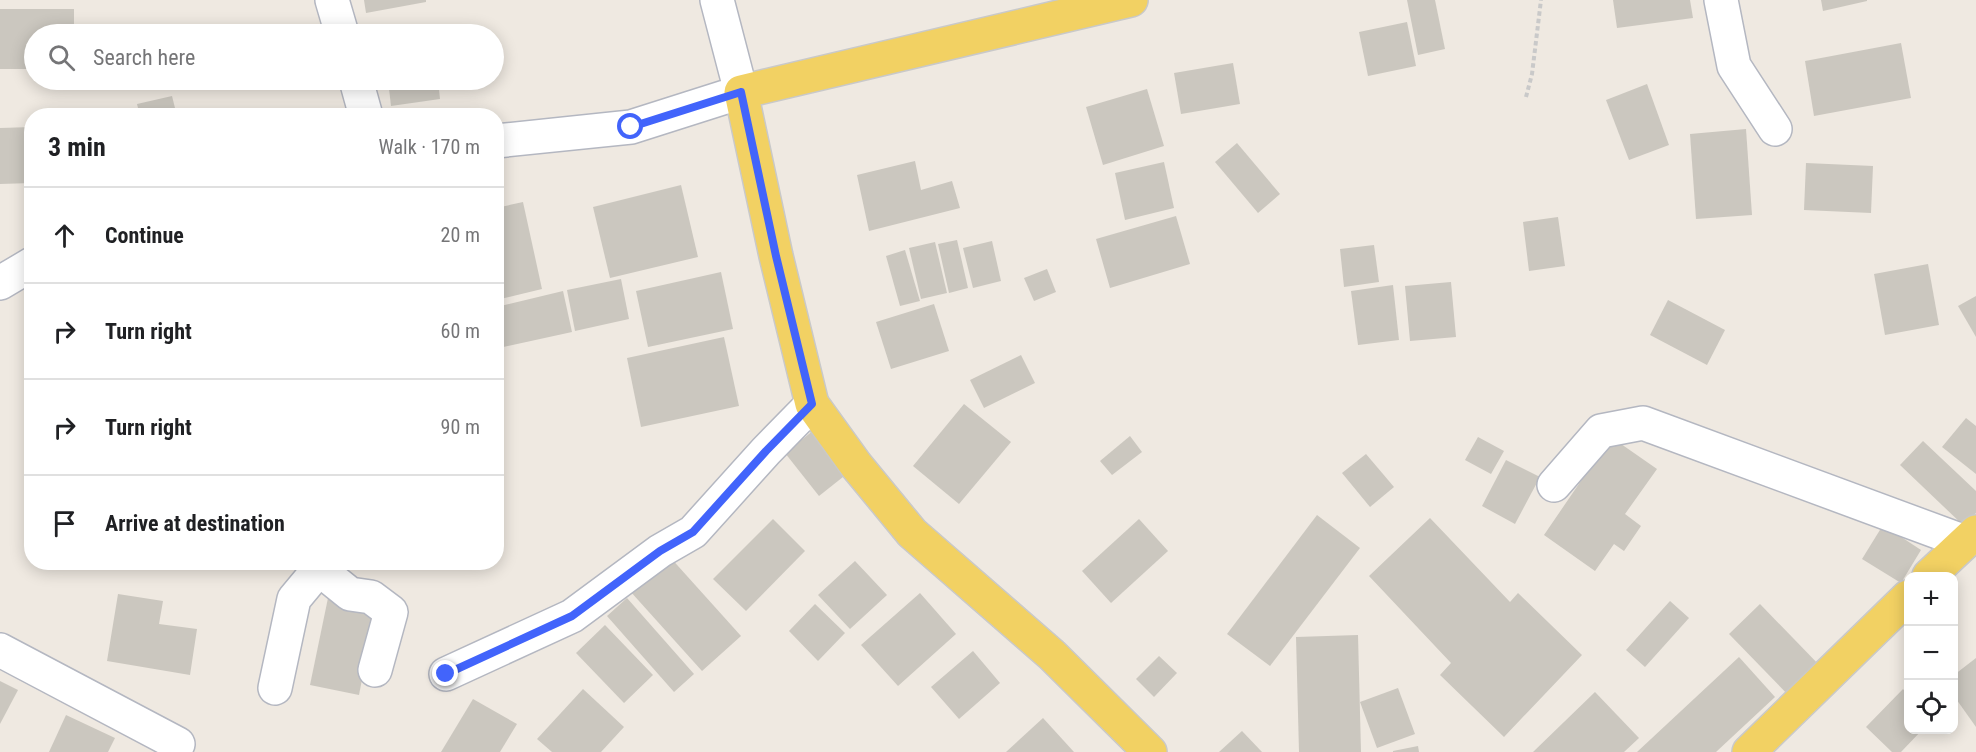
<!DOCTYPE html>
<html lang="en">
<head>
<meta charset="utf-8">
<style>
  :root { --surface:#fff; --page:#f2f2f2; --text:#202124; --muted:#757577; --line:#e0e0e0 }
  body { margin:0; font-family:"Roboto Condensed",sans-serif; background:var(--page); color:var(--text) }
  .controls { position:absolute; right:18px; bottom:18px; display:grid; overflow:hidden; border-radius:12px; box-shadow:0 3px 15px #0003 }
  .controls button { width:54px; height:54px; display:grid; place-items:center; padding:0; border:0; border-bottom:2px solid var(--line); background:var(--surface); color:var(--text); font:30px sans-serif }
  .stop { position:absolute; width:18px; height:18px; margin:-14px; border:4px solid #4264fb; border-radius:50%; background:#fff }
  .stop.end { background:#4264fb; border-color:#fff; box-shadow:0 2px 6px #0008 }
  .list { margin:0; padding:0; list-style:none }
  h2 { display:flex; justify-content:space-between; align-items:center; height:78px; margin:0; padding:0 24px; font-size:26px }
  h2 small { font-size:20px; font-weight:400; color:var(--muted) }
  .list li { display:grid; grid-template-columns:39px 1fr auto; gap:18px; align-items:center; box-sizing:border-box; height:96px; padding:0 24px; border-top:2px solid var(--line) }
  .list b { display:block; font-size:22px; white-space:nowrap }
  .list em { font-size:20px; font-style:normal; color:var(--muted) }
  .icon { flex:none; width:33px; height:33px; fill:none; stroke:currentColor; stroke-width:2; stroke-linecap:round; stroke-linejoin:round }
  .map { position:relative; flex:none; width:1976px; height:752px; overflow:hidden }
  .search { position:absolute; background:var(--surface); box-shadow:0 3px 15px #0003; left:24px; top:24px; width:480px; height:66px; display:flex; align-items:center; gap:15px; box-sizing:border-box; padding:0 21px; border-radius:33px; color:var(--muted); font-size:22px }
  .panel { position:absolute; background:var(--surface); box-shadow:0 3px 15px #0003; left:24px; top:108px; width:480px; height:462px; border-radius:24px }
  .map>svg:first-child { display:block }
</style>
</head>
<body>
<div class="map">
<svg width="1976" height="752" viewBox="0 0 1976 752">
  <rect width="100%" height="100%" fill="#efe9e1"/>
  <!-- building -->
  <g fill="#cbc7bf">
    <polygon points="364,0 426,0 426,2 366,13"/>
    <polygon points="1407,0 1435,0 1445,49 1418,55"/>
    <polygon points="1613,0 1690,0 1693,18 1617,28"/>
    <polygon points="1821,0 1867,0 1867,1 1823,11"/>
    <polygon points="0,9 74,9 74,34 34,34 34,69 0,69"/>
    <polygon points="1407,22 1416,66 1368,76 1359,32"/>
    <polygon points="1901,43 1911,98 1814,116 1805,61"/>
    <polygon points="1233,63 1240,104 1181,114 1174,73"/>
    <polygon points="137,80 169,80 170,85 139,90"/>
    <polygon points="388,80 438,80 440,99 391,106"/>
    <polygon points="1647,84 1669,145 1629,160 1606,100"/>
    <polygon points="1147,89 1164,146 1103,165 1086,107"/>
    <polygon points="172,96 177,116 140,116 137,104"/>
    <polygon points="32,127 32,183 0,184 0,128"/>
    <polygon points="1746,129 1752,215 1696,219 1690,134"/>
    <polygon points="1237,143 1280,194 1258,213 1215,162"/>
    <polygon points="915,161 921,190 952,181 960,208 869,231 857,175"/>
    <polygon points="1164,162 1174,208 1125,220 1115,173"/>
    <polygon points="1806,163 1873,166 1871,213 1804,210"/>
    <polygon points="681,185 698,257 610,278 593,207"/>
    <polygon points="523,202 542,289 496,300 496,208"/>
    <polygon points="1176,216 1190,264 1110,288 1096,239"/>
    <polygon points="1558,217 1565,266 1529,271 1523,222"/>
    <polygon points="957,240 968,288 949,293 938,244"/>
    <polygon points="992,241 1001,281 973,288 963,248"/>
    <polygon points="935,242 947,293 921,299 909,248"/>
    <polygon points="1374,245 1379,282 1344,287 1340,249"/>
    <polygon points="905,250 920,301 900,306 886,256"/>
    <polygon points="1928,264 1939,325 1885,335 1874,274"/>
    <polygon points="1047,269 1056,292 1034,301 1024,278"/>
    <polygon points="721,272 733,329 648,347 636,291"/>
    <polygon points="621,279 629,319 575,331 567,290"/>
    <polygon points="1451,282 1456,337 1410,341 1405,286"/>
    <polygon points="1393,285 1399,340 1358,345 1351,291"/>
    <polygon points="563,291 572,332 499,348 496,307"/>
    <polygon points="1976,296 1976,337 1958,306"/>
    <polygon points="1668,300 1725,330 1707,365 1650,335"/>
    <polygon points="934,304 949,351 891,369 876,322"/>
    <polygon points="724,337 739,406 641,427 627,358"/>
    <polygon points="1021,355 1035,383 984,408 970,380"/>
    <polygon points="964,404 1011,442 959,504 913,466"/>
    <polygon points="1966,418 1976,426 1976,474 1942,447"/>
    <polygon points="814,430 848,473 819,496 785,453"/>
    <polygon points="1130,436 1142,452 1112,475 1100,461"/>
    <polygon points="1478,437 1504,451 1491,474 1465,460"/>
    <polygon points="1611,437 1657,469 1625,514 1641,526 1624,551 1614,544 1595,571 1544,535"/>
    <polygon points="1923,441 1976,491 1976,513 1964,526 1900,465"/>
    <polygon points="1366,454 1394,487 1370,507 1342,473"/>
    <polygon points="1506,460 1540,477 1515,524 1482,506"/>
    <polygon points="1317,515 1360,548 1270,666 1227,634"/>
    <polygon points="1430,518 1510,602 1518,593 1582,655 1504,737 1440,675 1451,663 1369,576"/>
    <polygon points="773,519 805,551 746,611 713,579"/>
    <polygon points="1139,519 1168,551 1111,603 1082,571"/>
    <polygon points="1883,525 1921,550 1901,583 1862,559"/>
    <polygon points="669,556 741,636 702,671 630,591"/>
    <polygon points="855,561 887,595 850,629 818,595"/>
    <polygon points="920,593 956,634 898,686 861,645"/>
    <polygon points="118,594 163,601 159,624 197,629 190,675 107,661"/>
    <polygon points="328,598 376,607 359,695 310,685"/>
    <polygon points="627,598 694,674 674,692 607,616"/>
    <polygon points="1670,601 1689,618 1645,667 1626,650"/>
    <polygon points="815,604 845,633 818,661 789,631"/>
    <polygon points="1760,604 1823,669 1792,699 1729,634"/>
    <polygon points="605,625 653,675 624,703 576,653"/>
    <polygon points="1358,635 1361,752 1299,752 1296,637"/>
    <polygon points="973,651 1000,683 959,719 931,687"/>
    <polygon points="1159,656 1177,673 1154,697 1136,679"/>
    <polygon points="1739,657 1775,697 1716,752 1637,752"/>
    <polygon points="1976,658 1976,727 1954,696 1954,675"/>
    <polygon points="0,681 18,690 0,724"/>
    <polygon points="1398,688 1415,734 1377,748 1360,702"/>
    <polygon points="583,689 624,727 601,752 552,752 537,739"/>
    <polygon points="1903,689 1908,695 1908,730 1922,730 1901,752 1892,752 1866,727"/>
    <polygon points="1595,692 1639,738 1624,752 1533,752"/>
    <polygon points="473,699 517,724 500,752 441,752"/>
    <polygon points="66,715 115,738 108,752 49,752"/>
    <polygon points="1043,718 1074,752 1006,752"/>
    <polygon points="1242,731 1262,752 1219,752"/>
    <polygon points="1418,746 1419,752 1393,752 1393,751"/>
  </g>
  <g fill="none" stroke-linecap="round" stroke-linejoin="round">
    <!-- street casing -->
    <g stroke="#b4b7c1" stroke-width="36">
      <g id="street">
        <polyline points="332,0 342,34"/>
        <polyline points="1721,0 1734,66 1775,129"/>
        <polyline points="356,80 366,116"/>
        <polyline points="496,141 631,127 741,92 717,0"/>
        <polyline points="0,283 32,264"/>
        <polyline points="1554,485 1601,431 1643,423 1965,542"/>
        <polyline points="319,562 319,569 350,594 371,597 391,612 375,670"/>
        <polyline points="0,650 178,744"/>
        <polyline points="446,674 572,616 660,551 693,532 766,451 812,404"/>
        <polyline points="275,688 294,599 319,569"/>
      </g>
    </g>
    <!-- primary casing -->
    <g stroke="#c9c9c9" stroke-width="36">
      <g id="primary">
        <polyline points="1131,0 741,92 776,256 812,404 856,465 912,533 1052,655 1150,752"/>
        <polyline points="1929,576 1976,532"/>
        <polyline points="1749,752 1908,597"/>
      </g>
    </g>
    <!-- path -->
    <polyline stroke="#c9c9c9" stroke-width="4" stroke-dasharray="4.5 3" stroke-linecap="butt" points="1526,97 1532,74 1541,0"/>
    <!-- street -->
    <use href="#street" stroke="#fff" stroke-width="33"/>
    <!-- primary -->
    <use href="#primary" stroke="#f2d163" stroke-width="33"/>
  </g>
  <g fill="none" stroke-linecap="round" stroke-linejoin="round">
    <!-- route -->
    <polyline stroke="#4264fb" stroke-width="8" points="446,674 572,616 660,551 693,532 766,451 812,404 776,256 741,92 631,127"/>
  </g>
</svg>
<div class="controls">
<button>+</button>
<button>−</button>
<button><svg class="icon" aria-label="locate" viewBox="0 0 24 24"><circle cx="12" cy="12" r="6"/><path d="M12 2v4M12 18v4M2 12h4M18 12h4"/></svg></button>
</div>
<div class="stop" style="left:631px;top:127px"></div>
<div class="stop end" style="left:446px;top:674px"></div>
<div class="search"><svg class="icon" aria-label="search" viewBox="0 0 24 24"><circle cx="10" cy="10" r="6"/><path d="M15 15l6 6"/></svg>Search here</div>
<section class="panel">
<h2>3 min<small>Walk · 170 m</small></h2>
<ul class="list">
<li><svg class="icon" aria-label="ahead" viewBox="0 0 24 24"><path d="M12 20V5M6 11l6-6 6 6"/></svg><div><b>Continue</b></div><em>20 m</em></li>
<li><svg class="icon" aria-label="right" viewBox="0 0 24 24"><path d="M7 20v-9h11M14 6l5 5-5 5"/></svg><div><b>Turn right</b></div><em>60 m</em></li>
<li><svg class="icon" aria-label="right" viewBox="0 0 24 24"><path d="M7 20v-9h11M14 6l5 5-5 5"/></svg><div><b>Turn right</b></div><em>90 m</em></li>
<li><svg class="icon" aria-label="arrive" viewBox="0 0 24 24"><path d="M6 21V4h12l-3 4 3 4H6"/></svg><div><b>Arrive at destination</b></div></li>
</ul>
</section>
</div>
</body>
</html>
